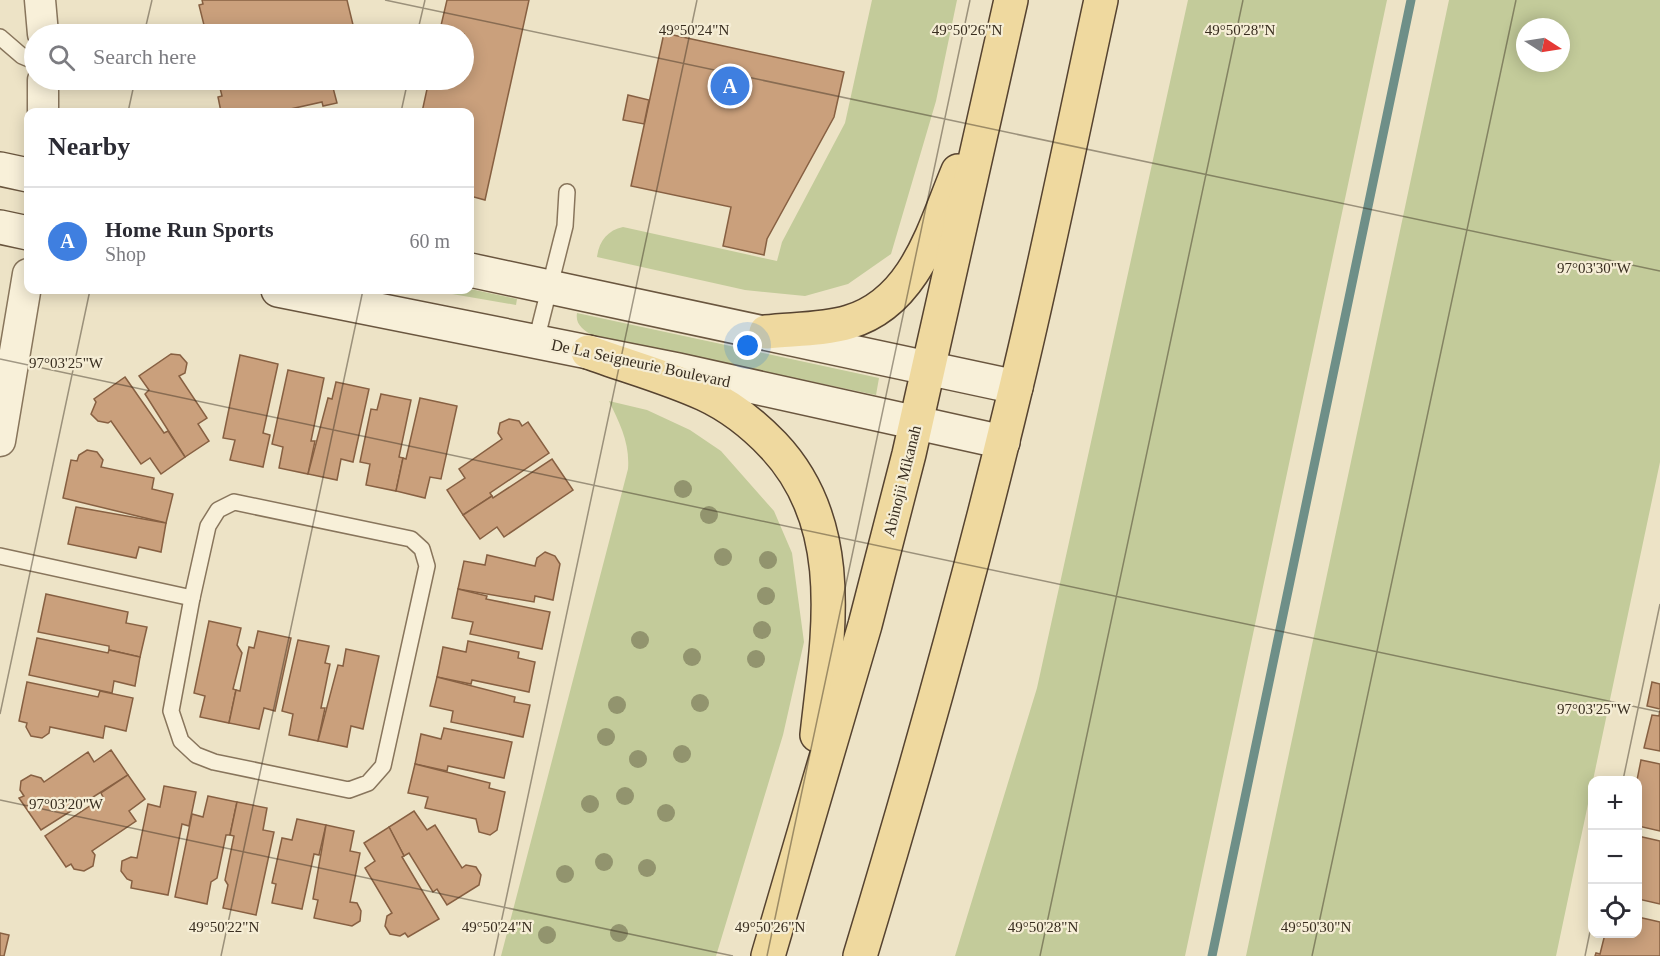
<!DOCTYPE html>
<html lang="en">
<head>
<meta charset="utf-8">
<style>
  :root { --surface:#fff; --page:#f7f7f7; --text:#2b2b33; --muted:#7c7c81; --line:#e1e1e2; --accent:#95312d }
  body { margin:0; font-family:Georgia,serif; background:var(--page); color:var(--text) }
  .controls { position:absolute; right:18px; bottom:18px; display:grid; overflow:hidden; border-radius:12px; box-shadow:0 3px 15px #0003 }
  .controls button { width:54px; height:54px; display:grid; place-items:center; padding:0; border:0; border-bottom:2px solid var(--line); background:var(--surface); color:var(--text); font:30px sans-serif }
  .compass { position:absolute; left:1516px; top:18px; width:54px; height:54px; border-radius:50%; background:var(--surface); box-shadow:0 3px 15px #0003; rotate:102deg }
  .you { position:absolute; left:748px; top:346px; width:21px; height:21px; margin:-15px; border:4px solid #fff; border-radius:50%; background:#1a73e8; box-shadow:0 0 0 9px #1a73e833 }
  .badge { display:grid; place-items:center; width:39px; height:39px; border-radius:50%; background:var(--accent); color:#fff; font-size:20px; font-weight:700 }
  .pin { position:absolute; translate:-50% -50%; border:3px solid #fff; box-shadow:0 2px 6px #0006 }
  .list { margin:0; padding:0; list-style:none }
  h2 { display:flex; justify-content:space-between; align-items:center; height:78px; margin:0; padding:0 24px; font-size:26px }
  h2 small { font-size:20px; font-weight:400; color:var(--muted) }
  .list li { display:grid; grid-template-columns:39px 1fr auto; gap:18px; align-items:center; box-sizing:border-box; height:108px; padding:0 24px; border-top:2px solid var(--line) }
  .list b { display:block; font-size:22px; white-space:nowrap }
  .list p { margin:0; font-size:20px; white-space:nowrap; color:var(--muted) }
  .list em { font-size:20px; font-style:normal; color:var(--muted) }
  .icon { flex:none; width:33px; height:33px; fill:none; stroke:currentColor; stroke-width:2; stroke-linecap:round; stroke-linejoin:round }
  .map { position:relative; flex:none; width:1660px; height:956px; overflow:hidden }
  .search { position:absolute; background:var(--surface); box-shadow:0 3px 15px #0003; left:24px; top:24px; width:450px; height:66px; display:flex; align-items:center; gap:15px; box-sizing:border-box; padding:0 21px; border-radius:33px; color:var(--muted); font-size:22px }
  .panel { position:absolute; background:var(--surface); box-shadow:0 3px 15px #0003; left:24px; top:108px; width:450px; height:186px; border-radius:12px }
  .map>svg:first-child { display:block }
</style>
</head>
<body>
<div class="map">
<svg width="1660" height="956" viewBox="0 0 1660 956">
  <rect width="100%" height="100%" fill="#ede3c6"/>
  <!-- green -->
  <g fill="#c3cb9a" fill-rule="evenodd">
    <path d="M872,0H957L936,101L891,254L848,284L805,296L745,290L597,257C599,241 608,230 623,227L777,261L782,242L845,123Z"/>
    <polygon points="1188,0 1387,0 1185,956 955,956 1037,688"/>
    <path d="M1449,0H1660V462L1556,956H1246ZM1525,27H1561V63H1525Z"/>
    <polygon points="470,289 517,299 516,305 429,290"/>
    <path d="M577,313L879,378L876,395L593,336C584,330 575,325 577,313Z"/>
    <path d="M609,401L647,410L690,430L721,451L774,511L792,553L804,642L783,735L716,956H501L628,469C630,443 620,424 609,401Z"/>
  </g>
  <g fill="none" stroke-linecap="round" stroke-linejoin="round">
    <!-- stream -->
    <polyline stroke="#6e8f88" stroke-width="9" points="1212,956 1411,0"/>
  </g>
  <!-- building -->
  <g fill="#caa07c" stroke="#876042" stroke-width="1.5">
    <polygon points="202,0 347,0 354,29 330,34 202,34 201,29 204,25 199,5 203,4"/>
    <polygon points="447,0 529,0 485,200 470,196 470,112 422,112 429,80 464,80 464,34 439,34"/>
    <polygon points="664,33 844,72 834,117 767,239 764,255 723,246 731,207 631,186"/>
    <polygon points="218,80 331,80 337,103 323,106 322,102 277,112 253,112 253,110 221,112 218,97 222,96"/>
    <polygon points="628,95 649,100 644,124 623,120"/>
    <polygon points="171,354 180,355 187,363 185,373 179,376 207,418 198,424 209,441 185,457 145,394 149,390 139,376"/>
    <polygon points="240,355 278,364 263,433 270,435 263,467 230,460 235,440 223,438"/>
    <polygon points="288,370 324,378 311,441 315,441 308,474 279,468 283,447 272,444"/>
    <polygon points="125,377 164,433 168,431 185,457 161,474 150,458 141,464 111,421 108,423 98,421 91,414 96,402 94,399"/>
    <polygon points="336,382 369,389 353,462 341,459 337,480 308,474 328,398 332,399"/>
    <polygon points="381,394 411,400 399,457 403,458 396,491 366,485 370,464 360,462 371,409 377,410"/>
    <polygon points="420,398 457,406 441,479 430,477 425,498 396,491 403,458 406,459"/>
    <polygon points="509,419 519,421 522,426 528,422 549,453 490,493 492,496 463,515 447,490 465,478 459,469 502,439 498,433 500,423"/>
    <polygon points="87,450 97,452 103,460 101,467 154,478 152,489 173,494 166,523 63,498 71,460 77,461 79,455"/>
    <polygon points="552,459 573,490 504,537 497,527 480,539 463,515 492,496 493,498"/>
    <polygon points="76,507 166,523 161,552 139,547 136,558 68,544"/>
    <polygon points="545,552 555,556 560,564 553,600 535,596 534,602 458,589 464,561 485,565 487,555 535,566 537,558"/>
    <polygon points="458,589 487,596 486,599 550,612 542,649 470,634 473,622 452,618"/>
    <polygon points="46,594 128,612 126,623 147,627 140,657 109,650 109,646 38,632"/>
    <polygon points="209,621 241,628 237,645 242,653 233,689 236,690 229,723 200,717 205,696 194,693"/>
    <polygon points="258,631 291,638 275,711 264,708 259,729 229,723 236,690 240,691 249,647 254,648"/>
    <polygon points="37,638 108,653 109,650 140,657 135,686 114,681 112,693 29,675"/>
    <polygon points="298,640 329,646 325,663 330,664 321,708 325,708 318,741 289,735 293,714 282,711"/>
    <polygon points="468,641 519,652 518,658 535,662 529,692 472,680 471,684 437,677 443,647 466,652"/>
    <polygon points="346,649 379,656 363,729 351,726 347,747 318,741 338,665 343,666"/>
    <polygon points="437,677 515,697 514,702 530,705 523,737 451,722 453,711 430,706"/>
    <polygon points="27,682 98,697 100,691 133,698 126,731 105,726 103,738 50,727 49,733 42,738 31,736 26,727 27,723 19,721"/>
    <polygon points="1652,682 1660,684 1660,709 1647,706"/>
    <polygon points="1660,710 1660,751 1644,748 1652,715 1659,716"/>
    <polygon points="444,728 512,742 504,778 448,766 447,771 415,764 421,734 441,739"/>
    <polygon points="111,750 128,775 41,830 19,798 24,796 20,790 21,781 31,775 41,778 44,782 88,752 94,762"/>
    <polygon points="1641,760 1660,764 1660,831 1638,826 1637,780"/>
    <polygon points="415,764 490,783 489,788 505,792 497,830 490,835 479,832 476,819 425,808 428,797 408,793"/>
    <polygon points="128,775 145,799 129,811 136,821 92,851 95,855 93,866 84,871 74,869 71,864 66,867 45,836 103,797 101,793"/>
    <polygon points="164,786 196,792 189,826 182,824 168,895 131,888 132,881 127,879 121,871 122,861 131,857 137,858 148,804 160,807"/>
    <polygon points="208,796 237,802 230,835 226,835 217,878 211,882 207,904 175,897 192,814 203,817"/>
    <polygon points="237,802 267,808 263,830 274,832 256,915 223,908 228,885 225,880 234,836 230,835"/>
    <polygon points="414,811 427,830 435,825 462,868 466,865 476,867 481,875 479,885 447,905 437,889 433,892 409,853 404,856 389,827"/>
    <polygon points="297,819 326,825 319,855 314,854 302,909 272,903 276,884 272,883 282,838 292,840"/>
    <polygon points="326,825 354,831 350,851 360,853 350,902 357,903 361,911 360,921 352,926 314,918 318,900 313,899"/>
    <polygon points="389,827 404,856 402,857 439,919 408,937 405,933 400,936 390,934 385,926 387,916 392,913 365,868 375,861 364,843"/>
    <polygon points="1638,836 1660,841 1660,904 1638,899"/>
    <polygon points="1638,917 1660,922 1660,956 1595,956 1596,953 1600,954 1605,934 1638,934"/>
    <polygon points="0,933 9,935 4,956 0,956"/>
  </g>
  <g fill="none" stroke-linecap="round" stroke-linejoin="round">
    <!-- lane casing -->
    <g stroke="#88755c" stroke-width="18">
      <g id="lane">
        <polyline points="0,37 22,56 34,61"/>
        <polyline points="536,341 565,226 567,192"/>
        <polygon points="234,502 411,539 422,549 427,566 383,766 368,783 349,790 214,762 196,755 181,741 171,711 192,598 208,526 218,510"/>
        <polyline points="0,556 192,598"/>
      </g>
    </g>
    <!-- street casing -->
    <g stroke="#88755c" stroke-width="33">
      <g id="street">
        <polyline points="40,0 43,34"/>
        <polyline points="43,112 43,80"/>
        <polyline points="0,441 28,274"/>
      </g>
    </g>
    <!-- secondary casing -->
    <g stroke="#6a563f" stroke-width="36">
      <g id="secondary">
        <polyline points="0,169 28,175"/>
        <polyline points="0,227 28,233"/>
        <polyline points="470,270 1016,387"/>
        <polyline points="278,290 678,370 1003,442"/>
      </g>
    </g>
    <!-- primary casing -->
    <g stroke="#564330" stroke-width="36">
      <g id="primary">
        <path d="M766,332C792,329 823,330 849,322C916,302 934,228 958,171"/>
        <path d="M588,352C626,366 667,377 704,394C730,406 753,424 773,445C849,525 828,635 817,735"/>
        <polyline points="768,956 865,625 909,454 1011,0"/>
        <path d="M860,956C917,768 970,578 1016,387C1047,259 1073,129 1101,0"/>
      </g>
    </g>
    <!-- lane -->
    <use href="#lane" stroke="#f8f0d9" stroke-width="15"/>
    <!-- street -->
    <use href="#street" stroke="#f8f0d9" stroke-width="30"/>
    <!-- secondary -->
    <use href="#secondary" stroke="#f8f0d9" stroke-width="33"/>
    <!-- primary -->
    <use href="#primary" stroke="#efd99f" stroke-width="33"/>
  </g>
  <!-- trees -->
  <g fill="#92946e">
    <circle cx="683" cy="489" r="9"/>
    <circle cx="709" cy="515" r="9"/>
    <circle cx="723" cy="557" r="9"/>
    <circle cx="768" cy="560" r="9"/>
    <circle cx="766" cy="596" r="9"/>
    <circle cx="762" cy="630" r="9"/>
    <circle cx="640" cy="640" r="9"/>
    <circle cx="692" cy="657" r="9"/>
    <circle cx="756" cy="659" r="9"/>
    <circle cx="700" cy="703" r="9"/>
    <circle cx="617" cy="705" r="9"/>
    <circle cx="606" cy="737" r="9"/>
    <circle cx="682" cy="754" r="9"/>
    <circle cx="638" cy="759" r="9"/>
    <circle cx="625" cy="796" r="9"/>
    <circle cx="590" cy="804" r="9"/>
    <circle cx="666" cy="813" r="9"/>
    <circle cx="604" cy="862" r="9"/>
    <circle cx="647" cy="868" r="9"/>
    <circle cx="565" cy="874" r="9"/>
    <circle cx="619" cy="933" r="9"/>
    <circle cx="547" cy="935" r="9"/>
  </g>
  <!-- ticks -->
  <path fill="none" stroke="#382d1f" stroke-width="1.5" stroke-opacity="0.45" d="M385,0L1660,271M144,34L152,0M417,34L425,0M128,112L135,80M401,112L408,80M0,359L1660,712M0,714L90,290M1623,780L1660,604M0,800L733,956M221,956L363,290M494,956L697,0M767,956L970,0M1040,956L1243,0M1312,956L1516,0M1585,956L1592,922"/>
  <g text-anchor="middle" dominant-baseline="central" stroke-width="4.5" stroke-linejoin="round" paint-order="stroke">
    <!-- street labels -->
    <g font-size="16" fill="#382d1f" stroke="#f5edd5">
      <text transform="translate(641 363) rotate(12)">De La Seigneurie Boulevard</text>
      <text transform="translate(902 481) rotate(-76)">Abinojii Mikanah</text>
    </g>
  </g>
  <g font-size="15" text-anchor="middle" fill="#382d1f" stroke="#f5edd5" stroke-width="4.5" stroke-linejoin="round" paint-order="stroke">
    <text x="694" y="35">49°50'24"N</text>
    <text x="967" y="35">49°50'26"N</text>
    <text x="1240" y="35">49°50'28"N</text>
    <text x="1594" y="273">97°03'30"W</text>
    <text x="66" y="368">97°03'25"W</text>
    <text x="1594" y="714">97°03'25"W</text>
    <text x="66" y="809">97°03'20"W</text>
    <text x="224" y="932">49°50'22"N</text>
    <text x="497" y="932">49°50'24"N</text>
    <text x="770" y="932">49°50'26"N</text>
    <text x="1043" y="932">49°50'28"N</text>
    <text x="1316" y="932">49°50'30"N</text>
  </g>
</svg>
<div class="controls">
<button>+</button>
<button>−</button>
<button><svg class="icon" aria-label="locate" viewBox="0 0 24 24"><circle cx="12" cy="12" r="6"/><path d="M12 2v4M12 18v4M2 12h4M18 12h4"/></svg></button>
</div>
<svg class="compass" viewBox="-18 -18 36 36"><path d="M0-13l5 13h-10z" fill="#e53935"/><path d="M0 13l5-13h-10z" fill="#7c7c81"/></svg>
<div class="you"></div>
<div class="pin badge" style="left:730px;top:86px;background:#3f7fe0">A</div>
<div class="search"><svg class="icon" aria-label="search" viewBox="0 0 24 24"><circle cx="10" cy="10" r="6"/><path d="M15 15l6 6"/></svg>Search here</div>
<section class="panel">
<h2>Nearby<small></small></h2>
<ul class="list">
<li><span class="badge" style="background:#3f7fe0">A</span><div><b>Home Run Sports</b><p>Shop</p></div><em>60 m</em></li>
</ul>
</section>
</div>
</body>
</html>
